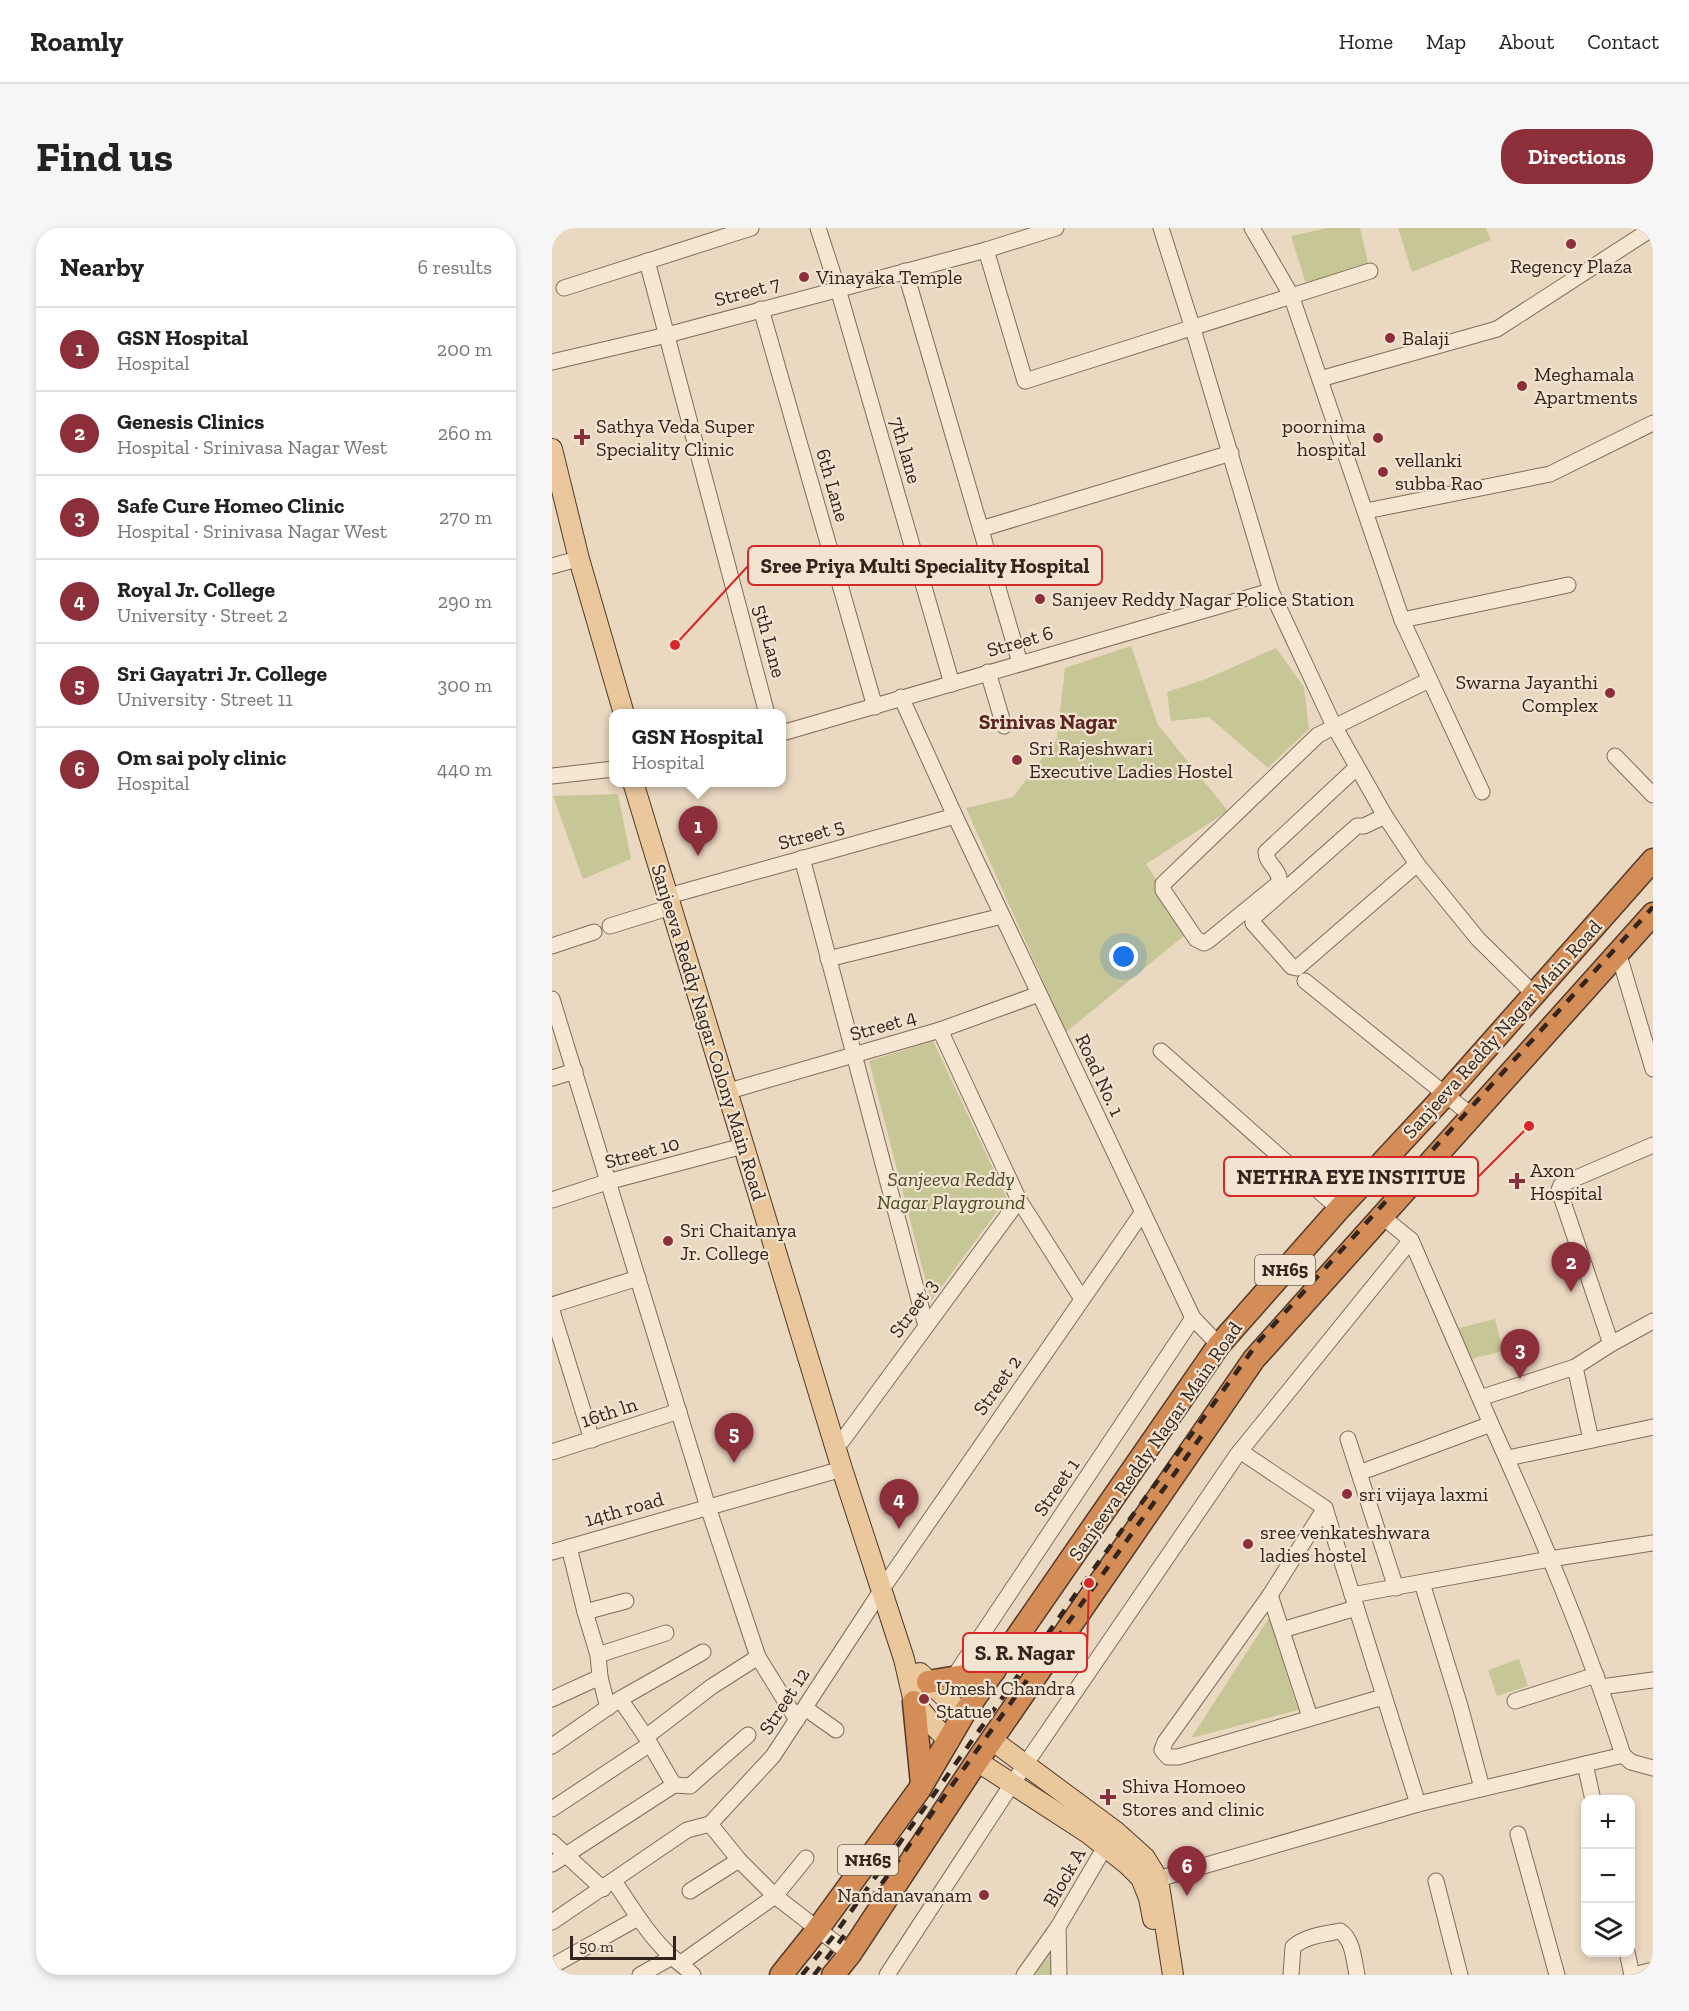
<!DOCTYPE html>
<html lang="en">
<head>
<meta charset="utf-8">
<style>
  :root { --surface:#fff; --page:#f6f6f6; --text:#222; --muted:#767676; --line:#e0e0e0; --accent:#8c2f3b }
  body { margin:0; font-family:"Zilla Slab",serif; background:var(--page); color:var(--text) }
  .controls { position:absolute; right:18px; bottom:18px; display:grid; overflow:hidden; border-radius:12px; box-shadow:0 3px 9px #0003 }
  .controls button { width:54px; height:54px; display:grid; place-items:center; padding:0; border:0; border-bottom:2px solid var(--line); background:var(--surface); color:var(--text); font:30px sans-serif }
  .scale { position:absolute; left:18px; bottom:15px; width:106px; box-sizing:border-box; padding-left:6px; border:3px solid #33251d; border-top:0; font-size:16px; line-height:21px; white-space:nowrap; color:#33251d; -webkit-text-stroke:4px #f2e4d0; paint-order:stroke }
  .you { position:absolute; left:572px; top:729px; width:21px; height:21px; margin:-15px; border:4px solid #fff; border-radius:50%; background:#1a73e8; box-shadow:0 0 0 9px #1a73e833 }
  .badge { display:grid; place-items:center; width:39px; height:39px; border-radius:50%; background:var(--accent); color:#fff; font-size:20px; font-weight:700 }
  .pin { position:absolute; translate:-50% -50px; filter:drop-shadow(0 2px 3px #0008) }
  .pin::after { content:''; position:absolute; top:32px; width:21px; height:18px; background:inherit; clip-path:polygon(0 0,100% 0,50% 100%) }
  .popup { position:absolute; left:57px; top:481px; width:177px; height:78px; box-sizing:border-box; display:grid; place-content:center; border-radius:12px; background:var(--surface); filter:drop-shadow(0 2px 4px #0005); font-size:20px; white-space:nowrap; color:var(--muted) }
  .popup b { font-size:22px; color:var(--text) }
  .popup::after { content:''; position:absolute; left:50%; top:100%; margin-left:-12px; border:12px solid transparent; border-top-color:var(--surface) }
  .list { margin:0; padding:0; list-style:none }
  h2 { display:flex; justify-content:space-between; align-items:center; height:78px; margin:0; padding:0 24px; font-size:26px }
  h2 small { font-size:20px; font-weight:400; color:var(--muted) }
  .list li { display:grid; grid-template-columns:39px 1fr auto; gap:18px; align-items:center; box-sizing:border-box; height:84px; padding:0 24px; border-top:2px solid var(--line) }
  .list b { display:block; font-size:22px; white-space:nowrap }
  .list p { margin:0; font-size:20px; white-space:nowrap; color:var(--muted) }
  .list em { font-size:20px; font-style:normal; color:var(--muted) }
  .icon { flex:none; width:33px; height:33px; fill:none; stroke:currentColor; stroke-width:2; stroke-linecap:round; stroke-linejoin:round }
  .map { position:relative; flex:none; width:1101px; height:1747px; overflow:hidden; border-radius:24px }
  header { display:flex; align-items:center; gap:36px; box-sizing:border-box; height:84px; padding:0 30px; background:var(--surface); border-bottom:2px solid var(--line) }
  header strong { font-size:28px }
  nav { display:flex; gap:33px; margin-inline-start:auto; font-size:21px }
  .intro { display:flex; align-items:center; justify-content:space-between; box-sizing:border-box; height:144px; padding:0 36px }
  h1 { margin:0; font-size:42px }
  .button { padding:15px 27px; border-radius:24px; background:var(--accent); color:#fff; font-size:21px; font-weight:700 }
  main { display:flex; gap:36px; padding:0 36px }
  aside { flex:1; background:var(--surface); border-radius:24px; box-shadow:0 3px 9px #0003 }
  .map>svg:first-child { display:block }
</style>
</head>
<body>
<header>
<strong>Roamly</strong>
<nav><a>Home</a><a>Map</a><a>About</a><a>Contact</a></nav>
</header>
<div class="intro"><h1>Find us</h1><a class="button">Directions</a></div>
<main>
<aside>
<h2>Nearby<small>6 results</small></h2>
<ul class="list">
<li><span class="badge">1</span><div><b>GSN Hospital</b><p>Hospital</p></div><em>200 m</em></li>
<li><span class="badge">2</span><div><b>Genesis Clinics</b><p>Hospital · Srinivasa Nagar West</p></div><em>260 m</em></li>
<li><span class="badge">3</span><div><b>Safe Cure Homeo Clinic</b><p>Hospital · Srinivasa Nagar West</p></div><em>270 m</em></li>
<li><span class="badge">4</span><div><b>Royal Jr. College</b><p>University · Street 2</p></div><em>290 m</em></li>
<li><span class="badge">5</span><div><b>Sri Gayatri Jr. College</b><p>University · Street 11</p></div><em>300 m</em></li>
<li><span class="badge">6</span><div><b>Om sai poly clinic</b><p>Hospital</p></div><em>440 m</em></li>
</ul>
</aside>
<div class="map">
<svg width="1101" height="1747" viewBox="0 0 1101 1747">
  <rect width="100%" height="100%" fill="#ead8c1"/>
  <!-- green -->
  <g fill="#c7c696">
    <polygon points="775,0 808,0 818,43 756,62 739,8"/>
    <polygon points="846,0 934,0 939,12 860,44"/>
    <polygon points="579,418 606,497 676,583 594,636 638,703 514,804 414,580 461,569 505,511 513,440"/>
    <polygon points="724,420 752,459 757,501 716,540 657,489 619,493 615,464 654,451"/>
    <polygon points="66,566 79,631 31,651 1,568"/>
    <polygon points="381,813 455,970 379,1073 317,833"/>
    <polygon points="943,1091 951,1123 915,1132 907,1100"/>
    <polygon points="717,1390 746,1482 639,1510"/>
    <polygon points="967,1431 976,1458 945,1468 936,1442"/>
    <polygon points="501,1715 503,1747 480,1747"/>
  </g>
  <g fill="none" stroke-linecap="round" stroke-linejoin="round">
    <!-- minor casing -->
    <g stroke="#826a5a" stroke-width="17">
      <g id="minor">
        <polyline points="266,0 286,61 400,456"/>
        <polyline points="609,0 641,101 719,363 782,498 833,588 865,636 926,711 982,766"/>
        <polyline points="700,0 739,67 850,392 930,564"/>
        <polyline points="434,22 473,153 818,43"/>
        <polyline points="95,33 215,486"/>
        <polyline points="353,43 468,435"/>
        <polyline points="12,60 199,0"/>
        <polyline points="209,81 323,479"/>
        <polyline points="0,134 115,107 434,22 504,0"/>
        <polyline points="768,151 945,101 1101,0"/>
        <polyline points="814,283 998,246 1101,195"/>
        <polyline points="429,301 679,225"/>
        <polyline points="0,338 18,333"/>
        <polyline points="850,392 1016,357"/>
        <polyline points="436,444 452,498"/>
        <polyline points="349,469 403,588 641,1090 667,1117"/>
        <polyline points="230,505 719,363"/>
        <polyline points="1063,528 1101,567"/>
        <path d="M804,540L714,624C714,636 730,643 727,655L656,713L652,715L644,711L611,662V656L766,507L877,452"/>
        <polyline points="0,548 62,541"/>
        <polyline points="833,588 812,598 805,598 701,690 701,695 740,739 745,740 865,636"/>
        <polyline points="250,630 374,1098"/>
        <polyline points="127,665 403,588"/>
        <polyline points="58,698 119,679"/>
        <polyline points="0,718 42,704"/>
        <polyline points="1066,724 1101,841"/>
        <polyline points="276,731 450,688"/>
        <polyline points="753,753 920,888"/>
        <polyline points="0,771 156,1279 206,1429 245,1492"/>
        <polyline points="388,802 467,972 530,1071"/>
        <polyline points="609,823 787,981"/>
        <polyline points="0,850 23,843"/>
        <polyline points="184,861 388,802 487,766"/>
        <polyline points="0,972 55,954 191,918"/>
        <polyline points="0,1077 86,1050"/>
        <polyline points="0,1083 40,1212"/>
        <polyline points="1059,1116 1007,962 1009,957 1015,954 1101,917"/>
        <polyline points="1023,1139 1039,1212"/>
        <polyline points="928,1170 1023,1139 1059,1116 1101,1093"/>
        <polyline points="796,1211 844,1360"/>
        <polyline points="290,1213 467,972"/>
        <polyline points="688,1223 773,1280 866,1576"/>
        <polyline points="0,1224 127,1183"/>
        <polyline points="956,1230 1101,1199"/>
        <polyline points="807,1245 939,1196"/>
        <polyline points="773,1280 718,1367 613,1514 610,1522 616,1529 626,1529 831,1469"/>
        <polyline points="17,1319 33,1384 46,1427 48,1449 56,1480"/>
        <polyline points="0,1324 290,1241"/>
        <polyline points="335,1354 590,985"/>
        <polyline points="870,1355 908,1478 930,1560"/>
        <polyline points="718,1367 758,1489"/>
        <polyline points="800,1367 998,1331 1101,1315"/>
        <polyline points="33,1384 74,1373"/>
        <polyline points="730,1402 804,1380"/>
        <polyline points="46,1427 114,1405"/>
        <polyline points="401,1450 641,1090"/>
        <polyline points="1049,1459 1101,1452"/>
        <polyline points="0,1471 48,1449"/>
        <polyline points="68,1471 94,1509 122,1557"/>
        <polyline points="963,1473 1044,1447"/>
        <polyline points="253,1480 284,1502"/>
        <polyline points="94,1509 159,1459 206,1429"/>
        <polyline points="0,1518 68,1471 151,1424"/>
        <polyline points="1071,1527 1079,1534 1101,1540"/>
        <polyline points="1033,1536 1041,1572"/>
        <polyline points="0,1581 98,1516"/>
        <polyline points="158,1596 221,1528 329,1363"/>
        <polyline points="158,1596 187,1632 223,1668 298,1726"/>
        <polyline points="966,1606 1005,1747"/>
        <polyline points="0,1614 51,1661"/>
        <polyline points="0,1636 122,1557 138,1558 196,1507"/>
        <path d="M606,1651L866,1576L1071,1527C1035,1414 988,1304 939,1196C912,1135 886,1073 859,1012L831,989"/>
        <path d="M62,1653C78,1677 98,1710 120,1729C127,1735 134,1740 141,1747"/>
        <polyline points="884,1653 908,1747"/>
        <polyline points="138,1663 187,1632"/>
        <polyline points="0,1694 135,1602 158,1596"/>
        <polyline points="506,1699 507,1747"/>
        <polyline points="1075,1724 1080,1747"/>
        <polyline points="129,1735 223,1668 254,1630"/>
        <polyline points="2,1737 86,1690"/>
        <polyline points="88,1747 120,1729"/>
        <polyline points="335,1747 460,1556 685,1227 859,1012"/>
        <polyline points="472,1747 506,1699 553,1619"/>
        <path d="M739,1747L741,1719C753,1708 773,1706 788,1703C801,1711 802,1733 805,1747"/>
        <polyline points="1082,1747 1101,1742"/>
      </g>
    </g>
    <!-- major casing -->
    <g stroke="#503a2e" stroke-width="22">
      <g id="major">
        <polyline points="0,221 27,331 72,486"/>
        <polyline points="81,554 290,1241 352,1431 362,1474 381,1497 397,1513"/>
        <polyline points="368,1445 411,1487"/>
        <polyline points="440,1512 563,1603 593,1630 606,1651 621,1747"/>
        <polyline points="425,1533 536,1605 576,1637 589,1650 597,1670 601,1691"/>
      </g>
    </g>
    <!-- highway casing -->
    <g stroke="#503a2e" stroke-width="25">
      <g id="highway">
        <polyline points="376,1454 442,1443"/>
        <polyline points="362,1474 370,1556"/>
        <polyline points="229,1747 265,1702 367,1562 411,1487 667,1117 787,981 893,867 1101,632"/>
        <polyline points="281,1747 298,1726 425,1533 702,1131 1101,686"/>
      </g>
    </g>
    <!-- minor -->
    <use href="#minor" stroke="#f6e7d3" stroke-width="15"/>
    <!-- major -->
    <use href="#major" stroke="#ebc89b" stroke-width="20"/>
    <!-- highway -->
    <use href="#highway" stroke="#d48d57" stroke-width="22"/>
    <!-- rail -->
    <g stroke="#33251d" stroke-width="4.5" stroke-dasharray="10 10" stroke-linecap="butt">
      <polyline points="318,1672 653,1203"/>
      <polyline points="250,1747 283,1706 533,1353 707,1113 1101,679"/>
      <polyline points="262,1747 295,1704"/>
    </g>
  </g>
  <!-- markers -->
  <g fill="#8c2f3b" stroke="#f2e4d0" stroke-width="2">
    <circle cx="1019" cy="16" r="6"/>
    <circle cx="252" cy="49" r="6"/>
    <circle cx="838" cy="110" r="6"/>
    <circle cx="970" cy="158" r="6"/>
    <path d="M27 200h6v6h6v6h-6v6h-6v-6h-6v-6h6z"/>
    <circle cx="826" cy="210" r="6"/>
    <circle cx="831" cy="244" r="6"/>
    <circle cx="488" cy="371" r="6"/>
    <circle cx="1058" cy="465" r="6"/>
    <circle cx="465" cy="532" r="6"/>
    <path d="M962 944h6v6h6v6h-6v6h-6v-6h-6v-6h6z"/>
    <circle cx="116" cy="1013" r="6"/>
    <circle cx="795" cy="1266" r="6"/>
    <circle cx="696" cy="1316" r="6"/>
    <circle cx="372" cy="1471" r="6"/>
    <path d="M553 1560h6v6h6v6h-6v6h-6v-6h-6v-6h6z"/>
    <circle cx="432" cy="1667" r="6"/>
  </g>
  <g text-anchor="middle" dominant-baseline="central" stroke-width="4.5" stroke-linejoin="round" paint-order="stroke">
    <!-- shield labels -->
    <g fill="#f2e4d0" stroke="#6c5e53" stroke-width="1.5">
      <rect x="703" y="1027" width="60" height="30" rx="4.5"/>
      <rect x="286" y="1617" width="60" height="30" rx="4.5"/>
    </g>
    <g font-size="18" font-weight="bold" fill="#33251d">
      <text x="733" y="1042">NH65</text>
      <text x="316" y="1632">NH65</text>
    </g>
    <!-- poi labels -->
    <g font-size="20" fill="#33251d" stroke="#f2e4d0" text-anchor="start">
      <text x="1019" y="38" text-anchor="middle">Regency Plaza</text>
      <text x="264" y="49">Vinayaka Temple</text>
      <text x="850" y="110">Balaji</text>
      <text x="982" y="146">Meghamala<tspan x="982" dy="23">Apartments</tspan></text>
      <text x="44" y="198">Sathya Veda Super<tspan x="44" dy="23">Speciality Clinic</tspan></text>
      <text x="814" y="198" text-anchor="end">poornima<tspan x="814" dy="23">hospital</tspan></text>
      <text x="843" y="232">vellanki<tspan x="843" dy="23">subba Rao</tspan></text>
      <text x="500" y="371">Sanjeev Reddy Nagar Police Station</text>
      <text x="1046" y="454" text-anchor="end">Swarna Jayanthi<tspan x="1046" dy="23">Complex</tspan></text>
      <text x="477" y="520">Sri Rajeshwari<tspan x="477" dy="23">Executive Ladies Hostel</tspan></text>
      <text x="978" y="942">Axon<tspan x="978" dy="23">Hospital</tspan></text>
      <text x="128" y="1002">Sri Chaitanya<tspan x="128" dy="23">Jr. College</tspan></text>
      <text x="807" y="1266">sri vijaya laxmi</text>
      <text x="708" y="1304">sree venkateshwara<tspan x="708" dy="23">ladies hostel</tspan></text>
      <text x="384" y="1460">Umesh Chandra<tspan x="384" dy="23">Statue</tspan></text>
      <text x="570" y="1558">Shiva Homoeo<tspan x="570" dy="23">Stores and clinic</tspan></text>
      <text x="420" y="1667" text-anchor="end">Nandanavanam</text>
    </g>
    <!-- street labels -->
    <g font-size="20" fill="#33251d" stroke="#f2e4d0">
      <text transform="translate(195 63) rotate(-15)">Street 7</text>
      <text transform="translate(354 222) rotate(74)">7th lane</text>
      <text transform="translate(281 257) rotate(74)">6th Lane</text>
      <text transform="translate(218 413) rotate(75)">5th Lane</text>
      <text transform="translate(468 413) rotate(-16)">Street 6</text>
      <text transform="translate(259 606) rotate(-16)">Street 5</text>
      <text transform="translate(331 797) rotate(-16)">Street 4</text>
      <text transform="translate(950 801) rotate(-48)">Sanjeeva Reddy Nagar Main Road</text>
      <text transform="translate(157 804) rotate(73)">Sanjeeva Reddy Nagar Colony Main Road</text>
      <text transform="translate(548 847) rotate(65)">Road No. 1</text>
      <text transform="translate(90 924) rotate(-15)">Street 10</text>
      <text transform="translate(361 1080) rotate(-54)">Street 3</text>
      <text transform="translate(445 1157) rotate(-55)">Street 2</text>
      <text transform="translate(57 1184) rotate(-18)">16th ln</text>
      <text transform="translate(603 1213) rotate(-55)">Sanjeeva Reddy Nagar Main Road</text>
      <text transform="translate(504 1259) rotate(-56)">Street 1</text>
      <text transform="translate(72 1281) rotate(-16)">14th road</text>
      <text transform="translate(232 1473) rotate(-57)">Street 12</text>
      <text transform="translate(512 1649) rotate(-60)">Block A</text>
    </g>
    <!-- park labels -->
    <g font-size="20" font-style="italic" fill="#484d25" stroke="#f2e4d0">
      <text x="399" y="951">Sanjeeva Reddy<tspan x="399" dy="23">Nagar Playground</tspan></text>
    </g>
    <!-- neighbourhood labels -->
    <g font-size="21" font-weight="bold" fill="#5c2520" stroke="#f2e4d0">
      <text x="496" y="493">Srinivas Nagar</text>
    </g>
  </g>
  <!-- callouts -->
  <path fill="none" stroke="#d62828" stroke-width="2" d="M123 417L196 338M977 898L926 949M537 1355L535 1424"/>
  <g fill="#d62828" stroke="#f2e4d0" stroke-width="2">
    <circle cx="123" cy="417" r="6"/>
    <circle cx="977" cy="898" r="6"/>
    <circle cx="537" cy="1355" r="6"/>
  </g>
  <g fill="#f2e4d0" stroke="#d62828" stroke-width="2">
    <rect x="196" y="318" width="354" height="39" rx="6"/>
    <rect x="672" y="929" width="254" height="39" rx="6"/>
    <rect x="411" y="1405" width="124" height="39" rx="6"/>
  </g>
  <g font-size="21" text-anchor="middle" font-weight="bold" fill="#33251d">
    <text x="373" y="345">Sree Priya Multi Speciality Hospital</text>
    <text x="799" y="956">NETHRA EYE INSTITUE</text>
    <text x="473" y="1432">S. R. Nagar</text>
  </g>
</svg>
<div class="controls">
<button>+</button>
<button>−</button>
<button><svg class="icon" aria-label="layers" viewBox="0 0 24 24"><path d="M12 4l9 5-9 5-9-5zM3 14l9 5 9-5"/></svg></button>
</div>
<div class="scale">50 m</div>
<div class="you"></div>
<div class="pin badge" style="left:146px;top:628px">1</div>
<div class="popup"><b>GSN Hospital</b>Hospital</div>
<div class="pin badge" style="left:1019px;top:1064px">2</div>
<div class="pin badge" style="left:968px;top:1151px">3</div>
<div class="pin badge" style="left:347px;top:1301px">4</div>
<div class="pin badge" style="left:182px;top:1235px">5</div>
<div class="pin badge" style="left:635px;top:1668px">6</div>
</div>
</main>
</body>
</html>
